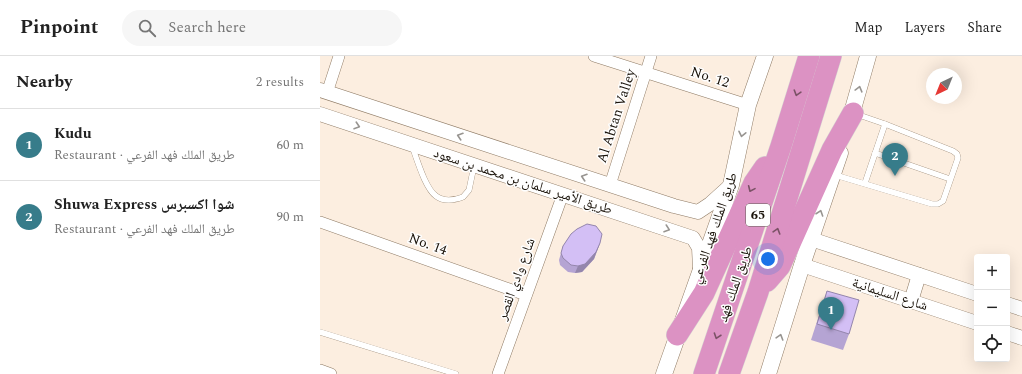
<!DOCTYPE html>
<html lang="en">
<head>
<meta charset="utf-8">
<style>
  :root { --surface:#fff; --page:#f6f6f6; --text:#222; --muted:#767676; --line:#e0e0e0; --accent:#377c8a }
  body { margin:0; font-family:Spectral,"Noto Naskh Arabic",serif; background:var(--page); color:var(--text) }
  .controls { position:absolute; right:12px; bottom:12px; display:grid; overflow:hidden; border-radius:4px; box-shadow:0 4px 16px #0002 }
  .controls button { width:36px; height:36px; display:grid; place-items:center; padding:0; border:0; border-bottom:1px solid var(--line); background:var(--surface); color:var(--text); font:20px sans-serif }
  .compass { position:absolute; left:606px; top:12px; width:36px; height:36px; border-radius:50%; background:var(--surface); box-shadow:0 4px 16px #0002; rotate:223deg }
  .you { position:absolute; left:448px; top:203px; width:14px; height:14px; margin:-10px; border:3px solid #fff; border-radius:50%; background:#1a73e8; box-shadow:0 0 0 6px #1a73e833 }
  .badge { display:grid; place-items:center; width:26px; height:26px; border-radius:50%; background:var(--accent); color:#fff; font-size:13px; font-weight:700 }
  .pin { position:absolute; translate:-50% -33px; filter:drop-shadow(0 1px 2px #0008) }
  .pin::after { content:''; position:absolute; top:21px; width:14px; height:12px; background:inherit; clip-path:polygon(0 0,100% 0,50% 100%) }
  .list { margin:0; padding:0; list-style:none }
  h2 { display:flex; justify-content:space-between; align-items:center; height:52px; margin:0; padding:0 16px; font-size:17px }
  h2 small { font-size:13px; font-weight:400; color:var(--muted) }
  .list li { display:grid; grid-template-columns:26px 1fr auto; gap:12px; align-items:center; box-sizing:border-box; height:72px; padding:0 16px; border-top:1px solid var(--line) }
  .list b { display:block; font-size:15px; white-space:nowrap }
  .list p { margin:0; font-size:13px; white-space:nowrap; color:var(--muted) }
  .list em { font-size:13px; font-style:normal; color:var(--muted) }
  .icon { flex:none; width:22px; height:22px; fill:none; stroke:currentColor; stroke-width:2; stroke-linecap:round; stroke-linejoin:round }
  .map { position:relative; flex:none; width:702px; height:318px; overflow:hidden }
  header { display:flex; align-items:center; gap:24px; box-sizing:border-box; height:56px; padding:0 20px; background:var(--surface); border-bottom:1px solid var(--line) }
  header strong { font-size:19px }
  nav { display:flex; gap:22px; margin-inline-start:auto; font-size:14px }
  .search { width:280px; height:36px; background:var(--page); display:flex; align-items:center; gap:10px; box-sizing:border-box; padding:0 14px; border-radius:22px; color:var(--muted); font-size:15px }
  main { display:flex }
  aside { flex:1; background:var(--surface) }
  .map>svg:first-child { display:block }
</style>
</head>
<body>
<header>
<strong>Pinpoint</strong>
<div class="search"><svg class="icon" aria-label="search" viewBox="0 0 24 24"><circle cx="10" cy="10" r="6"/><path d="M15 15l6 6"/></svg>Search here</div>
<nav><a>Map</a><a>Layers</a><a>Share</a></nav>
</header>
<main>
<aside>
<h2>Nearby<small>2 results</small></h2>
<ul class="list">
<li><span class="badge">1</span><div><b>Kudu</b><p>Restaurant · طريق الملك فهد الفرعي</p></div><em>60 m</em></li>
<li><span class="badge">2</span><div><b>Shuwa Express شوا اكسبرس</b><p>Restaurant · طريق الملك فهد الفرعي</p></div><em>90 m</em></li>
</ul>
</aside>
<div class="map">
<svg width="702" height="318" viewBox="0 0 702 318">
  <rect width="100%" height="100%" fill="#fceee0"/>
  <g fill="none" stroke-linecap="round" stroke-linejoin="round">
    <!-- service casing -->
    <g stroke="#8e7a64" stroke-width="6">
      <g id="service">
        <path d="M92,90C97,103 105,132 116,140C124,146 135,144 143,141L149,134L154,110"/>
        <polyline points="555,97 630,123"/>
        <polyline points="515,119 612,148 618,148 623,145 638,102 637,98 633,95 565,68 536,58"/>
        <polyline points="545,127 565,68"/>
        <polyline points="0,276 136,318"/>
      </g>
    </g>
    <!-- minor casing -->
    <g stroke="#8e7a64" stroke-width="12">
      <g id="minor">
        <polyline points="274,0 428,49"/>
        <polyline points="7,37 19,0"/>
        <polyline points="290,129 331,0"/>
        <polyline points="0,166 206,239"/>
        <polyline points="0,314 11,318"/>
        <polyline points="178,318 243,138"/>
      </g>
    </g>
    <!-- tertiary casing -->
    <g stroke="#8e7a64" stroke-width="15">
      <g id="tertiary">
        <polyline points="0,34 354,150 378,156 390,148 411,129"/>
        <polyline points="0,58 373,182 379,192 380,213"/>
        <polyline points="491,183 657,238"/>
        <polyline points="482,209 657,267"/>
        <polyline points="591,245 599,219"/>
        <polyline points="687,248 702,253"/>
        <polyline points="687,277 702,282"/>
      </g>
    </g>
    <!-- secondary casing -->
    <g stroke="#8e7a64" stroke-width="17">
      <g id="secondary">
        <polyline points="529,67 548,0"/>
        <polyline points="344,318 411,129 428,49 445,0"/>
        <polyline points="448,318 482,209 520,97"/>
      </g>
    </g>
    <!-- motorway casing -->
    <g stroke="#d6d5d3" stroke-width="22">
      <g id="motorway">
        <polyline points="447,225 460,210 512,94 533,57"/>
        <polyline points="357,279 384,237 434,127 445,111"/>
        <polyline points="384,318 461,90 489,0"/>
        <polyline points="409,318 438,236 511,0"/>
      </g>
    </g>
    <!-- service -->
    <use href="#service" stroke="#fff" stroke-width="5.5"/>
    <!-- minor -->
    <use href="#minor" stroke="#fff" stroke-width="11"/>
    <!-- tertiary -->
    <use href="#tertiary" stroke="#fff" stroke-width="14"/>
    <!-- secondary -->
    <use href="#secondary" stroke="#fff" stroke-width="16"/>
    <!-- motorway -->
    <use href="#motorway" stroke="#dc92c3" stroke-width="21"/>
  </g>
  <!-- wall -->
  <g fill="#b5a4d3">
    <polygon points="280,187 274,203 262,216 255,217 248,216 240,209 239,204 243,190"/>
    <polygon points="507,235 529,278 523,294 491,284 502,250"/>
  </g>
  <!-- shaded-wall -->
  <polygon fill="#9486ac" points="280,187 274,203 262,216 255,217 258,210"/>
  <!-- building -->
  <g fill="#d3bff5" stroke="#9486ac">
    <polygon points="267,168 276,170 282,178 280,187 276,196 265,208 258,210 251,209 243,202 241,197 243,190 251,178 257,173"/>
    <polygon points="507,235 539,244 529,278 497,268"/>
  </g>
  <!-- one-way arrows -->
  <defs><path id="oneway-chevron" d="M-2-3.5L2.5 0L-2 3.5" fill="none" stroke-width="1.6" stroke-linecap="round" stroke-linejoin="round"/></defs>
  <g stroke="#989591">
    <use href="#oneway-chevron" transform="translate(539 33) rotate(-75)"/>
    <use href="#oneway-chevron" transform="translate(37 70) rotate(18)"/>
    <use href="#oneway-chevron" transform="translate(422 78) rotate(102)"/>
    <use href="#oneway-chevron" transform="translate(140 80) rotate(-162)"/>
    <use href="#oneway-chevron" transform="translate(264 121) rotate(-162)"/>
    <use href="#oneway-chevron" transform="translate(500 157) rotate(-71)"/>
    <use href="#oneway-chevron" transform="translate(347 173) rotate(19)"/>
    <use href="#oneway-chevron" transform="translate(460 281) rotate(-73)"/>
  </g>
  <g stroke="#7b5266">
    <use href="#oneway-chevron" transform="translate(477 37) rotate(107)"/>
    <use href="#oneway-chevron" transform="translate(431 133) rotate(114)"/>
    <use href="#oneway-chevron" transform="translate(457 175) rotate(-73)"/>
    <use href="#oneway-chevron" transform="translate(397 280) rotate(109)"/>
  </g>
  <g text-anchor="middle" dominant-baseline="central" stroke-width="3" stroke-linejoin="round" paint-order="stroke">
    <!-- shield labels -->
    <rect fill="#fefefe" stroke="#5e5a53" stroke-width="1" x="426" y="148" width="24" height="22" rx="3"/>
    <g font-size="13" font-weight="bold" fill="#1a130a">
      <text x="438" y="159">65</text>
    </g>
    <!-- street labels -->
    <g font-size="14" fill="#1a130a" stroke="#fefefe">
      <text transform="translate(390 21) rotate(18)">No. 12</text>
      <text transform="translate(296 60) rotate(-72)">Al Abtan Valley</text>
      <text transform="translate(203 125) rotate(18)">طريق الأمير سلمان بن محمد بن سعود</text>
      <text transform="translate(394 172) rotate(-71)">طريق الملك فهد الفرعي</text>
      <text transform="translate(108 188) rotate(20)">No. 14</text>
      <text transform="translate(196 223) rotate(-70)">شارع وادي القصر</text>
      <text transform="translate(415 228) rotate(-71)">طريق الملك فهد</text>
      <text transform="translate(570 238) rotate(18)">شارع السليمانية</text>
    </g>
  </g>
</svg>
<div class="controls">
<button>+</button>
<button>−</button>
<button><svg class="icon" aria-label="locate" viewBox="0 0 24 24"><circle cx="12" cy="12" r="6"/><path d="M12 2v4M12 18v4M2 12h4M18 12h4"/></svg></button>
</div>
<svg class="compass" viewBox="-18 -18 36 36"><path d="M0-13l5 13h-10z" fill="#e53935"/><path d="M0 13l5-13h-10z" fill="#767676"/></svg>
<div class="you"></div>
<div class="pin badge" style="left:511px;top:274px">1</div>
<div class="pin badge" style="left:575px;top:120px">2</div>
</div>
</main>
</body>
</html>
